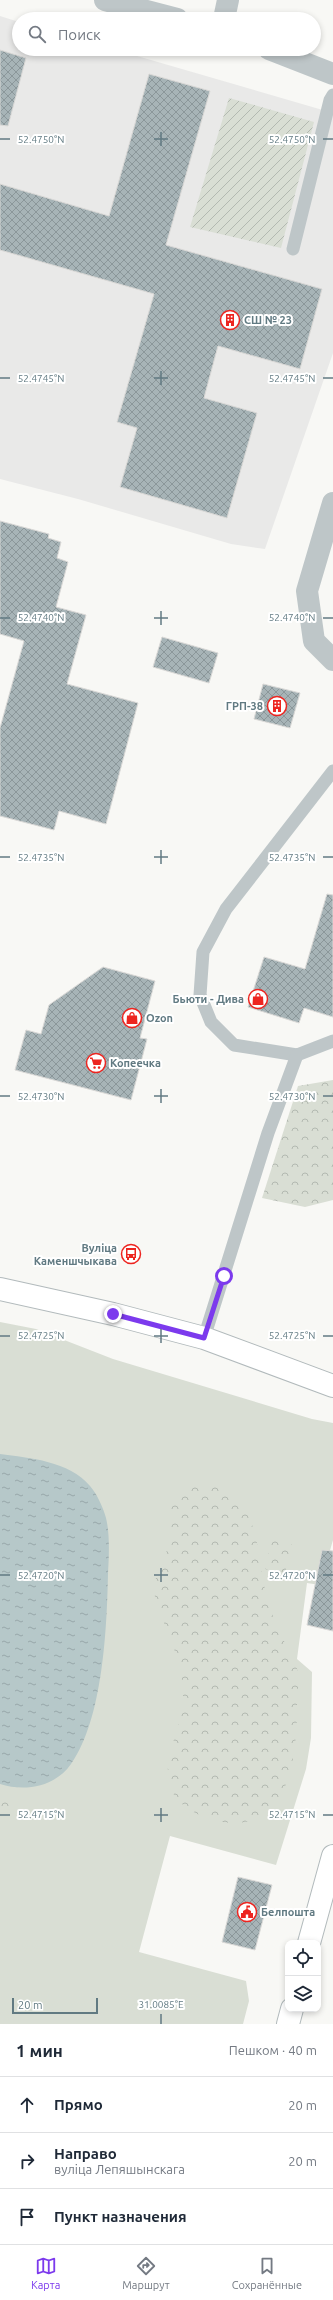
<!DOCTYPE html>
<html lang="ru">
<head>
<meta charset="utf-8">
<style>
  :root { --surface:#fff; --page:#f2f2f3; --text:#1f2937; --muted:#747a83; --line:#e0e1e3; --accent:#7c3aed }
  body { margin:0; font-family:Ubuntu,sans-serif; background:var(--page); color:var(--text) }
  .controls { position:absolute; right:12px; bottom:12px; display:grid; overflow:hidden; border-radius:8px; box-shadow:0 2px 6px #0003 }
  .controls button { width:36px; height:36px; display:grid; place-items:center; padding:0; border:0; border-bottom:1px solid var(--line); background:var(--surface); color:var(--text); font:20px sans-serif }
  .scale { position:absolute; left:12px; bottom:10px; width:86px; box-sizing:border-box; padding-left:4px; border:2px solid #617a82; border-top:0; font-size:11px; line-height:14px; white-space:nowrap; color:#617a82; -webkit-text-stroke:3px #fff; paint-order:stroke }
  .stop { position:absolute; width:12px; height:12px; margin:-9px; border:3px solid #7c3aed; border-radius:50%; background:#fff }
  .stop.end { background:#7c3aed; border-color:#fff; box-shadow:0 1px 4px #0008 }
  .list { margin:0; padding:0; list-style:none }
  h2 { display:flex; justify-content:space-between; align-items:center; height:52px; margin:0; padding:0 16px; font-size:17px }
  h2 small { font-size:13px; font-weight:400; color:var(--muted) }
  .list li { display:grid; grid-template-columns:26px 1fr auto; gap:12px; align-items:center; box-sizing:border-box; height:56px; padding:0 16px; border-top:1px solid var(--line) }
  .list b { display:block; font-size:15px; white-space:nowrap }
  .list p { margin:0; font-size:13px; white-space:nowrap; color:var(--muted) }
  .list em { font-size:13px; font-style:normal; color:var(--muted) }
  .icon { flex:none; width:22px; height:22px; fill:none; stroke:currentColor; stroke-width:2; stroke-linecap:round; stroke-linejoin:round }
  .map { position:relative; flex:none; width:333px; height:2024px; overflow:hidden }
  .search { position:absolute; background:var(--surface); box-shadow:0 2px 6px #0003; left:12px; right:12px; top:12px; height:44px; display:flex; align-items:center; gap:10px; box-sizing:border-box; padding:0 14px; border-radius:22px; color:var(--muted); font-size:15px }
  .sheet { height:220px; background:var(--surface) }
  nav { display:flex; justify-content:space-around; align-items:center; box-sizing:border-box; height:56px; border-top:1px solid var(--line); background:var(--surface); font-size:11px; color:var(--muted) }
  nav a { display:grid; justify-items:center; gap:2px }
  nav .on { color:var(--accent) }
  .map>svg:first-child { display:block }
</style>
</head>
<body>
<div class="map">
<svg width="333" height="2024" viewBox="0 0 333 2024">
  <defs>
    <pattern id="forest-crowns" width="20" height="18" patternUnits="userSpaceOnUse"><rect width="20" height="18" fill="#d9ded4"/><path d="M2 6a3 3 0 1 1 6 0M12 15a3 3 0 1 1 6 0" fill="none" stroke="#b3b9b1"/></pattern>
    <pattern id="garden-furrows" width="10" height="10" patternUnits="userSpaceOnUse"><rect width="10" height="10" fill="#d9ded4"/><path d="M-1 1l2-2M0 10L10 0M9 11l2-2" fill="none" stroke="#b3b9b1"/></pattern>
    <pattern id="water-ripples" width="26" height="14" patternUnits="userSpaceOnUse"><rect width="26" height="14" fill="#b6c8c9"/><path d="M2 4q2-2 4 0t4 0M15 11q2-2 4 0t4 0" fill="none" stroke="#97a7a9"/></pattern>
    <pattern id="building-cross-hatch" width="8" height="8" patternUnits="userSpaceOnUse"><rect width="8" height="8" fill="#a7b4b7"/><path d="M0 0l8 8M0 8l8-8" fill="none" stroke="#8b979a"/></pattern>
  </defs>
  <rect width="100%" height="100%" fill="#f8f8f5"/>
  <!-- built -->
  <polygon fill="#e9e9e8" points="0,16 19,22 19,49 113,49 333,113 333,353 265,549 231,544 78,499 0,479"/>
  <!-- grass -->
  <polygon fill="#d9ded4" points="0,1322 36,1329 113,1359 312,1419 333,1423 333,1540 320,1585 307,1583 297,1659 312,1672 311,1738 306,1769 276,1865 170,1836 139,1952 246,1981 249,2001 243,2024 0,2024"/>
  <!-- forest -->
  <g fill="url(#forest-crowns)">
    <polygon points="333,1080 333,1200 305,1207 262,1198 298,1086"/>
    <path d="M201,1482C265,1494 254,1554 268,1601C271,1613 276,1624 281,1635C286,1646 294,1657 297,1669C300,1681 297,1693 297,1705C297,1747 293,1822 235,1823C212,1823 179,1811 170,1787C161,1763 182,1726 183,1699C184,1674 175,1650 166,1628C162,1617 156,1608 155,1597C151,1577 164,1564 168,1546C173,1528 164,1506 179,1491C185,1485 193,1484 201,1482Z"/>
    <polygon points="271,1540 292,1544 285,1574 265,1569"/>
    <path d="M0,1797C7,1801 11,1804 9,1813L0,1818Z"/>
  </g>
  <!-- garden -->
  <polygon fill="url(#garden-furrows)" points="229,98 314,122 281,248 190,227"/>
  <!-- water -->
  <path fill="url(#water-ripples)" d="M0,1454C30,1458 69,1461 90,1486C97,1494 103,1507 106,1518C110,1534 109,1556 108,1573C107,1627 103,1719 71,1764C55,1787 25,1792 0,1784Z"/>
  <!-- building -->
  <g fill="url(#building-cross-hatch)" stroke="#dad9d7">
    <polygon points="0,50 26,58 8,126 0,125"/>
    <polygon points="149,74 210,91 166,245 322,289 300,369 218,346 204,398 257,413 227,518 120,487 137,428 117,422 154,294 0,250 0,184 109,216"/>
    <polygon points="0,521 49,534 48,538 61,542 57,558 68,562 56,607 86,615 67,684 138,703 106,824 59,811 54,830 0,816 0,728 24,641 0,634"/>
    <polygon points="162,637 218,653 209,683 153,667"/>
    <polygon points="263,684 300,693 290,728 254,719"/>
    <polygon points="327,894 333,895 333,1017 304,1008 299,1023 248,1007 264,957 305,969"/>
    <polygon points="103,967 155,981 140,1038 147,1039 131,1100 15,1070 26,1030 41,1034 49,1005"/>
    <polygon points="322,1550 333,1551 333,1631 307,1625"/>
    <polygon points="238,1877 272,1885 255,1950 222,1942"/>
  </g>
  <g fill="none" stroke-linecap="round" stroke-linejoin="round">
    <!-- primary casing -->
    <g stroke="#b2babc" stroke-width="24">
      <g id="primary">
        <polyline points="0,1289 113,1314 204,1338 333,1386"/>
        <polyline points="309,1943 333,1856"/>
        <polyline points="288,2024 292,2009"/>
      </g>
    </g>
    <!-- lane -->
    <g stroke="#bec6c8" stroke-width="13">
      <polyline points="293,249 330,100 333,95"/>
      <polyline points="333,771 226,909 203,952 200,995 211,1022 234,1045 297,1055 333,1041"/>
      <polyline points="204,1338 268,1133 297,1055"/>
    </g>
    <!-- street -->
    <g stroke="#bec6c8" stroke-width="22">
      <polyline points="105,0 177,19"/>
      <polyline points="224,19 228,0"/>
      <polyline points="269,49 333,74"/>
      <polyline points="333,503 307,591 314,641 333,660"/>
    </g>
    <!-- primary -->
    <use href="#primary" stroke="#fff" stroke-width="22"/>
  </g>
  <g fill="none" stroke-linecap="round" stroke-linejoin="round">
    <!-- route -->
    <polyline stroke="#7c3aed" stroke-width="5" points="113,1314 204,1338 224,1276"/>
  </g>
  <!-- ticks -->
  <path fill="none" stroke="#617a82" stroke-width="1.5" d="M161,132V146M0,139H10M154,139H168M323,139H333M161,371V385M0,378H10M154,378H168M323,378H333M161,611V625M0,618H10M154,618H168M323,618H333M161,850V864M0,857H10M154,857H168M323,857H333M161,1089V1103M0,1096H10M154,1096H168M323,1096H333M161,1329V1343M0,1336H10M154,1336H168M323,1336H333M161,1568V1582M0,1575H10M154,1575H168M323,1575H333M161,1808V1822M0,1815H10M154,1815H168M323,1815H333M161,2014V2024"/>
  <!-- icons -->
  <defs>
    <g id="building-ring" transform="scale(1)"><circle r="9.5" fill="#fff" stroke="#ed2520" stroke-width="1.5"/><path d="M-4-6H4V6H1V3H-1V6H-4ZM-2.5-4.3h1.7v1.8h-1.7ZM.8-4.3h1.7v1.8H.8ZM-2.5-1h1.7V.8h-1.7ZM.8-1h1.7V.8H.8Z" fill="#ed2520"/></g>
    <g id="shop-ring" transform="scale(1)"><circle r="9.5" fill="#fff" stroke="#ed2520" stroke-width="1.5"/><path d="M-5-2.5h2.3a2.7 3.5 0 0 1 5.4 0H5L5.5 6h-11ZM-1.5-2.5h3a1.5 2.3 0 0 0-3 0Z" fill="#ed2520"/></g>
    <g id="supermarket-ring" transform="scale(1)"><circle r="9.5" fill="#fff" stroke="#ed2520" stroke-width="1.5"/><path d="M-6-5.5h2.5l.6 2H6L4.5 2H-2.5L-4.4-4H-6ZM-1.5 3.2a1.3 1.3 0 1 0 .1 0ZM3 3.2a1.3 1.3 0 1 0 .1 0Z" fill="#ed2520"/></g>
    <g id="bus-ring" transform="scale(1)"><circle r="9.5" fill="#fff" stroke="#ed2520" stroke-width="1.5"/><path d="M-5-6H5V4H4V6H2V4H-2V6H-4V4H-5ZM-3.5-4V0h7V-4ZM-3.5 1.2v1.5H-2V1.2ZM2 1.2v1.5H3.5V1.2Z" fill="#ed2520"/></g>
    <g id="civic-ring" transform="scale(1)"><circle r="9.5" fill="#fff" stroke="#ed2520" stroke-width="1.5"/><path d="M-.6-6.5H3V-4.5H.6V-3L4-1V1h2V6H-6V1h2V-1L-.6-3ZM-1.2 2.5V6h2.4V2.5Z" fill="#ed2520"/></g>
  </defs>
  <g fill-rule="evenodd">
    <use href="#building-ring" x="230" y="320"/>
    <use href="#building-ring" x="277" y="706"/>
    <use href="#shop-ring" x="258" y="999"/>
    <use href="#shop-ring" x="132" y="1018"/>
    <use href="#supermarket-ring" x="96" y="1063"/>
    <use href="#bus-ring" x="131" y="1254"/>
    <use href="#civic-ring" x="247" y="1912"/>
  </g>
  <g text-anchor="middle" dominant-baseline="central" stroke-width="4" stroke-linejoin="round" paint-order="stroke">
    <!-- poi labels -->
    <g font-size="11" font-weight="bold" fill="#617a82" stroke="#fff" text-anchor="start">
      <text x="244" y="320">СШ № 23</text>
      <text x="263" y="706" text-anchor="end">ГРП-38</text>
      <text x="244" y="999" text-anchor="end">Бьюти - Дива</text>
      <text x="146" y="1018">Ozon</text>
      <text x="110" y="1063">Копеечка</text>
      <text x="117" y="1248" text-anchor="end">Вуліца<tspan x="117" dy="13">Каменшчыкава</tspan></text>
      <text x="261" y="1912">Белпошта</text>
    </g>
  </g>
  <g font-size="10" text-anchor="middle" fill="#617a82" stroke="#fff" stroke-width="4" stroke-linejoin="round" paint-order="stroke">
    <text x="41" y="143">52.4750°N</text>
    <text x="292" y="143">52.4750°N</text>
    <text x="41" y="382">52.4745°N</text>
    <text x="292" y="382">52.4745°N</text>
    <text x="41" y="621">52.4740°N</text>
    <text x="292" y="621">52.4740°N</text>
    <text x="41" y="861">52.4735°N</text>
    <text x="292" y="861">52.4735°N</text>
    <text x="41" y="1100">52.4730°N</text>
    <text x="292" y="1100">52.4730°N</text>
    <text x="41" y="1339">52.4725°N</text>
    <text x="292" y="1339">52.4725°N</text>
    <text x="41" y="1579">52.4720°N</text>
    <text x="292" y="1579">52.4720°N</text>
    <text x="41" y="1818">52.4715°N</text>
    <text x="292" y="1818">52.4715°N</text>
    <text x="161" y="2008">31.0085°E</text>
  </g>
</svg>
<div class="controls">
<button><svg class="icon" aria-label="locate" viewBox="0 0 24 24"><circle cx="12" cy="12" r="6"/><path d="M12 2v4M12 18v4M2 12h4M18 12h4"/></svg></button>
<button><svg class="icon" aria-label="layers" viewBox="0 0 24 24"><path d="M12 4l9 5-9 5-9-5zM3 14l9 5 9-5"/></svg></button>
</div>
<div class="scale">20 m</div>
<div class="stop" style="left:224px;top:1276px"></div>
<div class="stop end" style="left:113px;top:1314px"></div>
<div class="search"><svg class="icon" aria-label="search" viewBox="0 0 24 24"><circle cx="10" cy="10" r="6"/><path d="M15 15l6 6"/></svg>Поиск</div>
</div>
<section class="sheet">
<h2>1 мин<small>Пешком · 40 m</small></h2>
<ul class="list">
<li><svg class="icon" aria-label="ahead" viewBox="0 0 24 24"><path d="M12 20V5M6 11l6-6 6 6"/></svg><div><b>Прямо</b></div><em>20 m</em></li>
<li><svg class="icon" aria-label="right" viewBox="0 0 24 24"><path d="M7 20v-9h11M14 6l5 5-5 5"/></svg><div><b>Направо</b><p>вуліца Лепяшынскага</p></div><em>20 m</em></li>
<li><svg class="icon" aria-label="arrive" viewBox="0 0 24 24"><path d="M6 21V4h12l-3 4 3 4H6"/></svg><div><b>Пункт назначения</b></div></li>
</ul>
</section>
<nav>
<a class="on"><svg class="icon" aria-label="map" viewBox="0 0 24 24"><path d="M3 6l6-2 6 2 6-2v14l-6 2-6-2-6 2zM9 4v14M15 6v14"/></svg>Карта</a>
<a><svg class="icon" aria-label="directions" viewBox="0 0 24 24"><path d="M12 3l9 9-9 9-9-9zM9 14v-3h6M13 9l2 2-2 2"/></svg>Маршрут</a>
<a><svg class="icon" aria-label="saved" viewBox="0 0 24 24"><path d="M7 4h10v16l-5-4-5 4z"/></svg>Сохранённые</a>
</nav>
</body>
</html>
